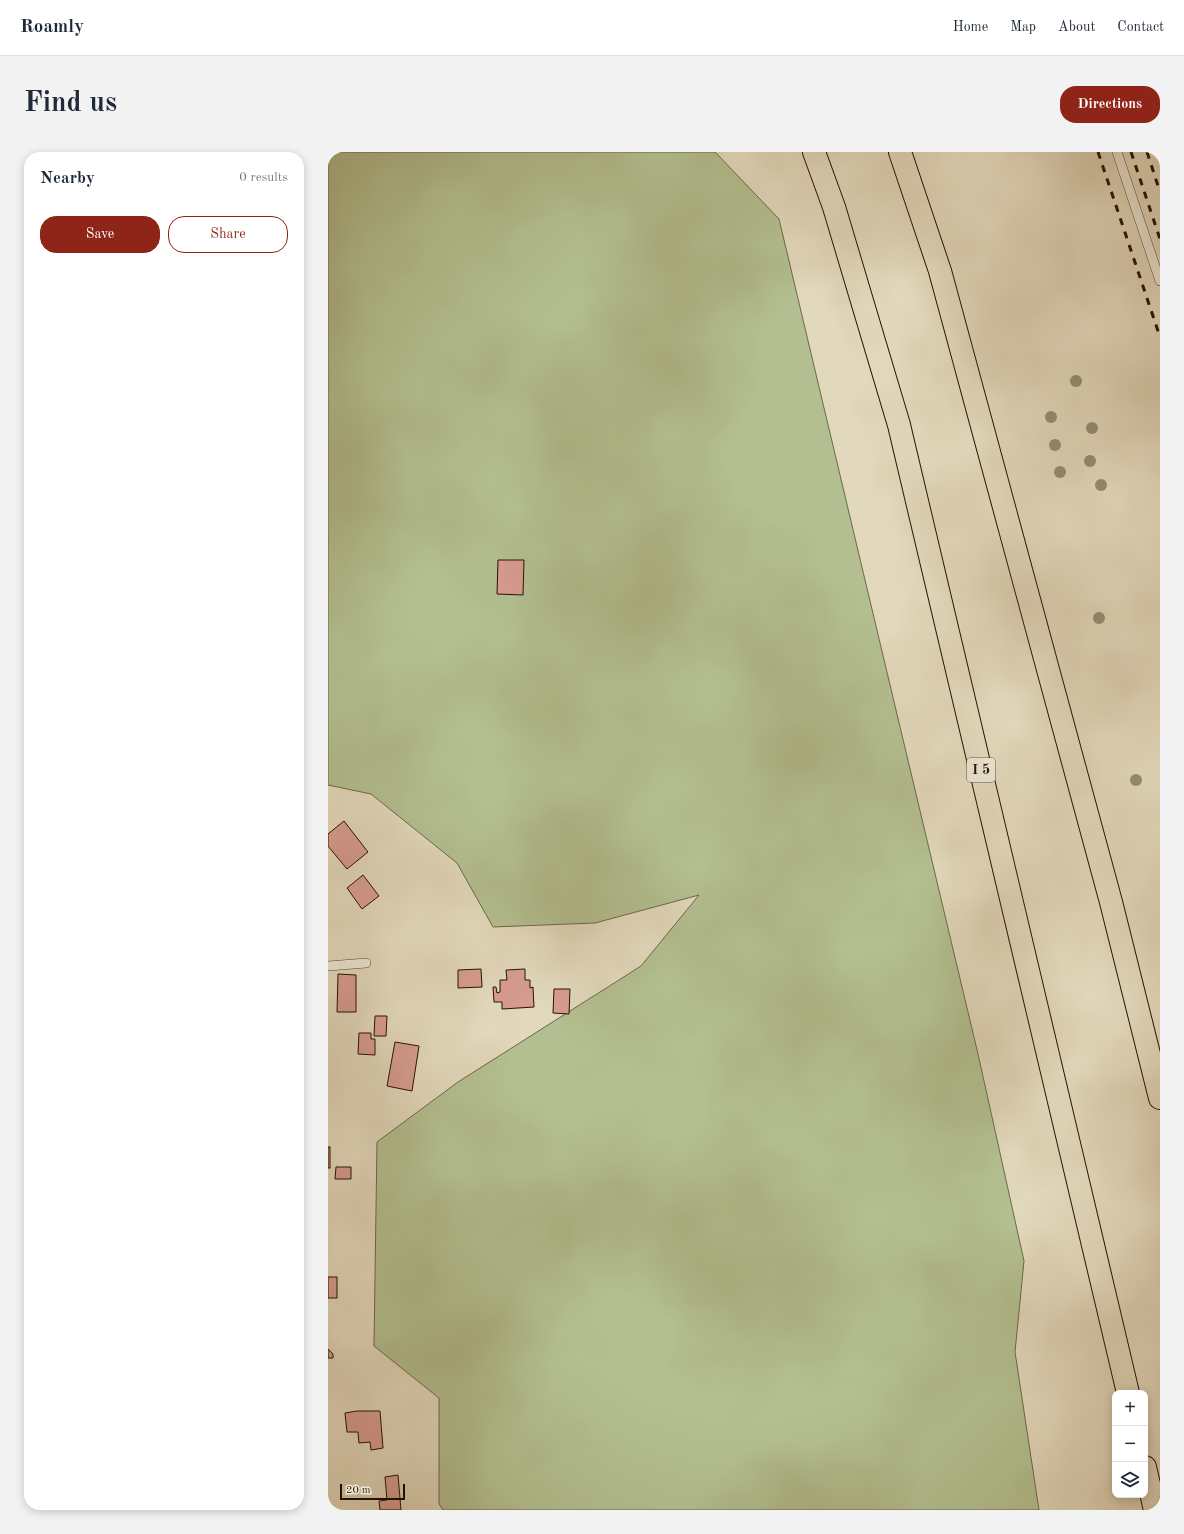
<!DOCTYPE html>
<html lang="en">
<head>
<meta charset="utf-8">
<style>
  :root { --surface:#fff; --page:#f2f2f3; --text:#1f2937; --muted:#747a83; --line:#e0e1e3; --accent:#8f2418 }
  body { margin:0; font-family:"Old Standard TT",serif; background:var(--page); color:var(--text) }
  .controls { position:absolute; right:12px; bottom:12px; display:grid; overflow:hidden; border-radius:8px; box-shadow:0 2px 10px #0003 }
  .controls button { width:36px; height:36px; display:grid; place-items:center; padding:0; border:0; border-bottom:1px solid var(--line); background:var(--surface); color:var(--text); font:20px sans-serif }
  .scale { position:absolute; left:12px; bottom:10px; width:65px; box-sizing:border-box; padding-left:4px; border:2px solid #231204; border-top:0; font-size:11px; line-height:14px; white-space:nowrap; color:#231204; -webkit-text-stroke:3px #ece6d3; paint-order:stroke }
  .list { margin:0; padding:0; list-style:none }
  h2 { display:flex; justify-content:space-between; align-items:center; height:52px; margin:0; padding:0 16px; font-size:17px }
  h2 small { font-size:13px; font-weight:400; color:var(--muted) }
  .actions { display:flex; gap:8px; padding:12px 16px }
  .actions a { flex:1; padding:9px 0; border:1px solid var(--accent); border-radius:16px; text-align:center; font-size:14px; color:var(--accent) }
  .actions .main { background:var(--accent); color:#fff }
  .icon { flex:none; width:22px; height:22px; fill:none; stroke:currentColor; stroke-width:2; stroke-linecap:round; stroke-linejoin:round }
  .map { position:relative; flex:none; width:832px; height:1358px; overflow:hidden; border-radius:16px }
  header { display:flex; align-items:center; gap:24px; box-sizing:border-box; height:56px; padding:0 20px; background:var(--surface); border-bottom:1px solid var(--line) }
  header strong { font-size:19px }
  nav { display:flex; gap:22px; margin-inline-start:auto; font-size:14px }
  .intro { display:flex; align-items:center; justify-content:space-between; box-sizing:border-box; height:96px; padding:0 24px }
  h1 { margin:0; font-size:28px }
  .button { padding:10px 18px; border-radius:16px; background:var(--accent); color:#fff; font-size:14px; font-weight:700 }
  main { display:flex; gap:24px; padding:0 24px }
  aside { flex:1; background:var(--surface); border-radius:16px; box-shadow:0 2px 10px #0003 }
  .map>svg:first-child { display:block }
</style>
</head>
<body>
<header>
<strong>Roamly</strong>
<nav><a>Home</a><a>Map</a><a>About</a><a>Contact</a></nav>
</header>
<div class="intro"><h1>Find us</h1><a class="button">Directions</a></div>
<main>
<aside>
<h2>Nearby<small>0 results</small></h2>
<ul class="list">
</ul>
<div class="actions"><a class="main">Save</a><a>Share</a></div>
</aside>
<div class="map">
<svg width="832" height="1358" viewBox="0 0 832 1358">
  <rect width="100%" height="100%" fill="#e2d8bb"/>
  <filter id="stains"><feTurbulence type="fractalNoise" baseFrequency=".005" numOctaves="4"/><feColorMatrix values="0 0 0 0 .2 0 0 0 0 .09 0 0 0 0 .02 0 0 0 .5 -.17"/></filter>
  <radialGradient id="worn" r=".72"><stop offset=".6" stop-color="#630" stop-opacity="0"/><stop offset="1" stop-color="#630" stop-opacity=".3"/></radialGradient>
  <!-- green -->
  <polygon fill="#b3bf90" stroke="#6b684a" points="0,0 387,0 451,67 650,902 696,1109 687,1200 711,1358 115,1358 111,1352 111,1246 46,1194 49,990 130,930 313,814 371,743 267,771 165,775 129,711 43,642 0,633"/>
  <!-- building -->
  <g fill="#d79c8f" stroke="#231204">
    <polygon points="170,408 196,408 195,443 169,442"/>
    <polygon points="16,669 40,700 19,717 0,694 0,682"/>
    <polygon points="35,723 51,744 34,757 19,736"/>
    <polygon points="153,817 154,835 130,836 130,818"/>
    <polygon points="197,817 197,828 202,828 202,836 205,835 206,855 174,857 174,850 166,850 165,835 168,835 169,841 172,840 172,828 179,828 178,818"/>
    <polygon points="10,822 28,823 28,860 9,860"/>
    <polygon points="226,837 242,837 241,862 225,861"/>
    <polygon points="47,864 59,864 58,884 46,884"/>
    <polygon points="31,881 43,881 43,887 47,887 47,903 30,902"/>
    <polygon points="67,890 91,894 84,939 59,934"/>
    <rect x="0" y="995" width="2" height="21"/>
    <polygon points="8,1015 23,1015 23,1027 7,1027"/>
    <rect x="0" y="1125" width="9" height="21"/>
    <polygon points="0,1197 5,1202 5,1206 0,1206"/>
    <polygon points="29,1259 52,1259 55,1296 43,1298 42,1290 31,1291 30,1280 19,1280 17,1261"/>
    <polygon points="70,1323 73,1358 52,1358 51,1349 59,1348 57,1325"/>
  </g>
  <g fill="none" stroke-linecap="round" stroke-linejoin="round">
    <!-- service casing -->
    <g stroke="#534432" stroke-width="10">
      <g id="service">
        <polyline points="789,0 832,129"/>
        <polyline points="0,814 38,811"/>
      </g>
    </g>
    <!-- motorway casing -->
    <g stroke="#231204" stroke-width="24">
      <g id="motorway">
        <polyline points="486,0 506,55 571,273 800,1241"/>
        <polyline points="572,0 612,119 783,750 832,946"/>
        <polyline points="817,1315 827,1358"/>
      </g>
    </g>
    <!-- service -->
    <use href="#service" stroke="#ece6d3" stroke-width="9"/>
    <!-- motorway -->
    <use href="#motorway" stroke="#e2d8bb" stroke-width="22"/>
    <!-- rail -->
    <g stroke="#231204" stroke-width="3" stroke-dasharray="7 7" stroke-linecap="butt">
      <polyline points="770,0 832,185"/>
      <polyline points="803,0 832,87"/>
      <polyline points="819,0 832,40"/>
    </g>
  </g>
  <!-- trees -->
  <g fill="#948d71">
    <circle cx="748" cy="229" r="6"/>
    <circle cx="723" cy="265" r="6"/>
    <circle cx="764" cy="276" r="6"/>
    <circle cx="727" cy="293" r="6"/>
    <circle cx="762" cy="309" r="6"/>
    <circle cx="732" cy="320" r="6"/>
    <circle cx="773" cy="333" r="6"/>
    <circle cx="771" cy="466" r="6"/>
    <circle cx="808" cy="628" r="6"/>
  </g>
  <g text-anchor="middle" dominant-baseline="central" stroke-width="3.5" stroke-linejoin="round" paint-order="stroke">
    <!-- shield labels -->
    <rect fill="#ece6d3" stroke="#5f5242" stroke-width="1" x="639" y="606" width="28" height="24" rx="3"/>
    <g font-size="14" font-weight="bold" fill="#231204">
      <text x="653" y="618">I 5</text>
    </g>
  </g>
  <rect width="100%" height="100%" filter="url(#stains)"/>
  <rect width="100%" height="100%" fill="url(#worn)"/>
</svg>
<div class="controls">
<button>+</button>
<button>−</button>
<button><svg class="icon" aria-label="layers" viewBox="0 0 24 24"><path d="M12 4l9 5-9 5-9-5zM3 14l9 5 9-5"/></svg></button>
</div>
<div class="scale">20 m</div>
</div>
</main>
</body>
</html>
